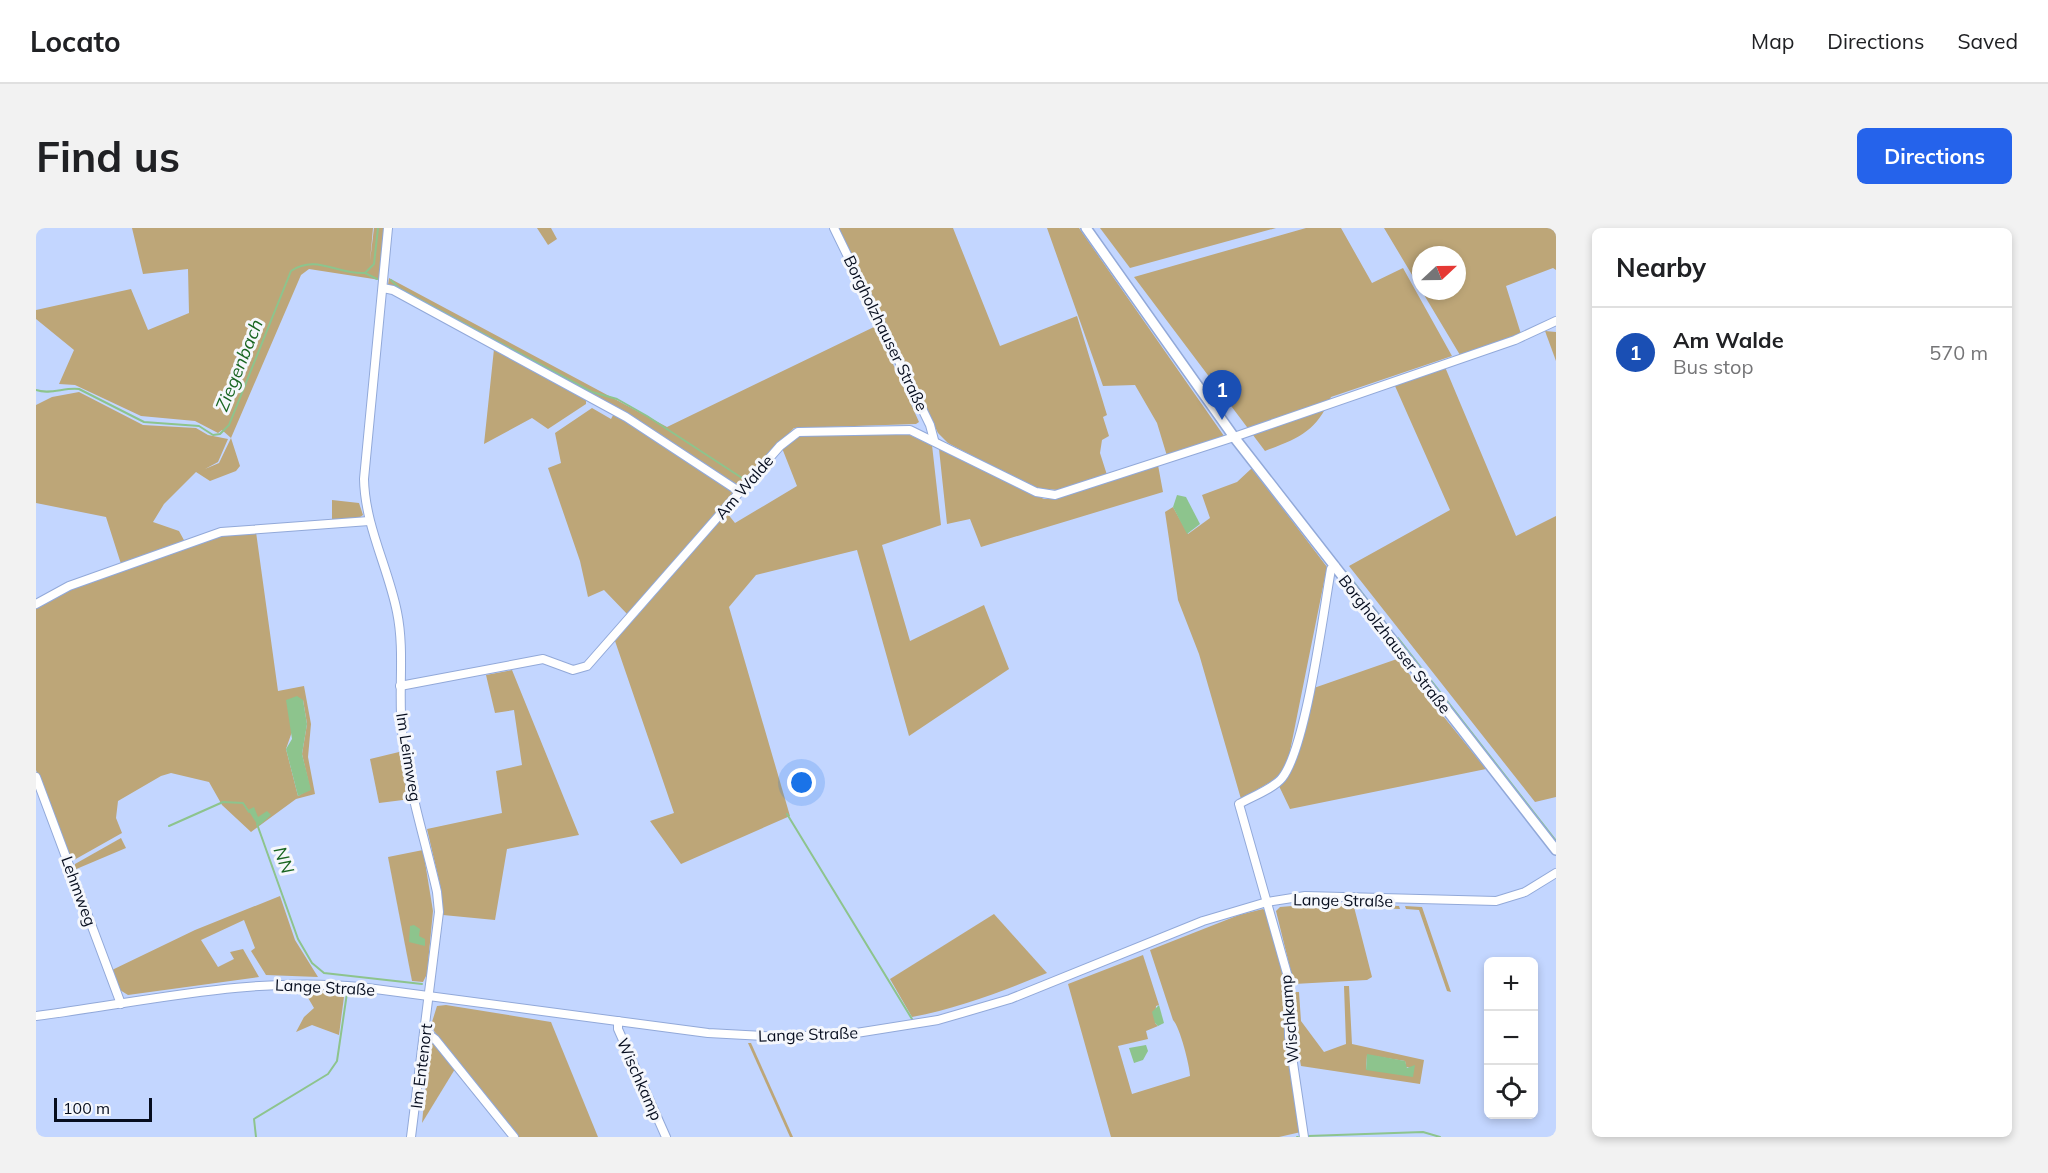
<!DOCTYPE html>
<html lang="en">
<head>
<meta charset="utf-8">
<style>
  :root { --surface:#fff; --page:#f2f2f2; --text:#202124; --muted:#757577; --line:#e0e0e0; --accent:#2563eb }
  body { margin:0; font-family:Mulish,sans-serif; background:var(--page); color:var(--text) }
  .controls { position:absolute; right:18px; bottom:18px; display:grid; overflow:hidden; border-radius:9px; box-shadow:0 3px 9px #0003 }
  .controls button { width:54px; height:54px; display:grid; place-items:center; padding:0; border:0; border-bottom:2px solid var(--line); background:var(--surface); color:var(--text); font:30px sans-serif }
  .compass { position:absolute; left:1376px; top:18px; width:54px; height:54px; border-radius:50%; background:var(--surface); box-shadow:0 3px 9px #0003; rotate:68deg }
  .scale { position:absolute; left:18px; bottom:15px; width:98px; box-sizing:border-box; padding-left:6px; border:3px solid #060d1e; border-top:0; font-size:16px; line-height:21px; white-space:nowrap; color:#060d1e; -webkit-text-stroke:4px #f5f7fc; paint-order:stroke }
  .you { position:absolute; left:766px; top:555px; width:21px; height:21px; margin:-15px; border:4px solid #fff; border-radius:50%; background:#1a73e8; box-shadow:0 0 0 9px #1a73e833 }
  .badge { display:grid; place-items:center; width:39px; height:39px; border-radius:50%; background:var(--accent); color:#fff; font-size:20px; font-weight:700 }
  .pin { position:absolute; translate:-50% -50px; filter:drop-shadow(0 2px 3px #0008) }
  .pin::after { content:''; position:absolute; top:32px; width:21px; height:18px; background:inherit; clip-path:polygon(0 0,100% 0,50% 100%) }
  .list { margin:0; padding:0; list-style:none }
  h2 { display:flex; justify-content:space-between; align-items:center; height:78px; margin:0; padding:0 24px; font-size:26px }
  h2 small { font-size:20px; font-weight:400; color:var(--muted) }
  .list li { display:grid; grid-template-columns:39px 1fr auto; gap:18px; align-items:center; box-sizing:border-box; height:90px; padding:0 24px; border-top:2px solid var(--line) }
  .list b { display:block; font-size:22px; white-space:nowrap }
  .list p { margin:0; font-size:20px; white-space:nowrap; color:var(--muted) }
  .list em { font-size:20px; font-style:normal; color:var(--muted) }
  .icon { flex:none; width:33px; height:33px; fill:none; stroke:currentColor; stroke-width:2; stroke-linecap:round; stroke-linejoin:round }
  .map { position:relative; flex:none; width:1520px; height:909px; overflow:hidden; border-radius:9px }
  header { display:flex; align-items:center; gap:36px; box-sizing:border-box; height:84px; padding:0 30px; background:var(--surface); border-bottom:2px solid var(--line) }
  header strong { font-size:28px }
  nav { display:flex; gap:33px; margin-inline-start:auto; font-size:21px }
  .intro { display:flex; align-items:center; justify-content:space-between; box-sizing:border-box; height:144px; padding:0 36px }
  h1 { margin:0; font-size:42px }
  .button { padding:15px 27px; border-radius:9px; background:var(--accent); color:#fff; font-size:21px; font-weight:700 }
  main { display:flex; gap:36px; padding:0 36px }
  aside { flex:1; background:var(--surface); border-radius:9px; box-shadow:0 3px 9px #0003 }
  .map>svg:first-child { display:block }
</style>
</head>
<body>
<header>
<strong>Locato</strong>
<nav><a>Map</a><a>Directions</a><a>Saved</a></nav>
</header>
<div class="intro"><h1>Find us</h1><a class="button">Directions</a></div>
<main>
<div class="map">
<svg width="1520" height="909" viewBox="0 0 1520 909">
  <rect width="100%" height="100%" fill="#c3d6ff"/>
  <!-- green -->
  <g fill="#bda678" fill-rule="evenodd">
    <polygon points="96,0 337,0 334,33 338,0 349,0 344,52 273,41 265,47 195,210 204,238 200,243 174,253 160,244 128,276 117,294 143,303 149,314 85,336 70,289 0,275 0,177 16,169 43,164 107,197 160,200 172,207 192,211 182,234 169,241 183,235 195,210 186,202 182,205 159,193 105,188 39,157 23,156 38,122 0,91 0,82 95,61 112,102 153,85 152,41 107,46"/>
    <polygon points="501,0 515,0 521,11 512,17"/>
    <polygon points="801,0 917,0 964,118 1041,88 1071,187 1067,189 1073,208 1066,212 1064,225 1071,247 1022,262 997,260 912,215 902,205"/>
    <polygon points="1011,0 1043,0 1188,208 1131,228 1121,195 1099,157 1067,158"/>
    <polygon points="1064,0 1240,0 1094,40"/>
    <path d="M1270,0H1305L1336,55L1367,40L1416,128L1295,169C1280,204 1263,210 1229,223L1098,49Z"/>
    <path d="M1348,0H1520V42L1517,40L1470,58L1485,106L1424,127ZM1385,27H1421V63H1385Z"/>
    <polygon points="353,50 631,199 840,98 883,194 880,196 758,200 708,253 593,388 568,362 552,369 544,333 512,240 525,235 519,205 556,180 575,191 581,180 352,57"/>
    <polygon points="1509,103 1520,104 1520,133"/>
    <polygon points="458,121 550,170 550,176 512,201 496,190 448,216"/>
    <polygon points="1409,139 1480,308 1520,288 1520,569 1499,574 1313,338 1414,282 1359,158"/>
    <polygon points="867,204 896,217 905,297 846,317 874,413 948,377 973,441 873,508 821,322 720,347 693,379 754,588 645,636 614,593 638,585 579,413 691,285 699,295 761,258 746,220 758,209 770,205"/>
    <polygon points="903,221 1008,271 1020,271 1122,237 1127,264 945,319 934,291 911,296"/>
    <polygon points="1216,240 1291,339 1252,533 1243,549 1205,571 1163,426 1142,372 1129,284 1137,279 1152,306 1174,290 1166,267 1201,254"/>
    <polygon points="296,272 323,275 327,287 320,292 296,294"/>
    <path d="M220,304L242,463L268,458L275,496L272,529L279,566L260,571L215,604L186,577L173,554L135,545L125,548L82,573L80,590L86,605L38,632L34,631L0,542V380L34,361L173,310ZM267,472L271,496L266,526L274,561L262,568L250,521Z"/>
    <polygon points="1361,431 1450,541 1254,581 1243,558 1259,534 1275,461"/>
    <polygon points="476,442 543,607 471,621 459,692 407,687 405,661 391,601 466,585 460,543 486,537 478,482 459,485 450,447"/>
    <polygon points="363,524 375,571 343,575 334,531"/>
    <polygon points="85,610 90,620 38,642 39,636"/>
    <polygon points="387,622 397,683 391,746 387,754 376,753 352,629"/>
    <polygon points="244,668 259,712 282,749 230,747 215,723 219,720 208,692 165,712 182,739 198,731 194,724 207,721 223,749 92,767 84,762 76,742 159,702"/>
    <polygon points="1292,675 1363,678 1364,681 1318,679 1336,749 1331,752 1258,756 1240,683 1244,679"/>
    <polygon points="1369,678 1386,679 1415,764 1411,763 1383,682 1370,681"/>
    <path d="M1227,681L1232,685L1249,750L1265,904L1243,909H1075L1032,756L1107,727L1123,777L1120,778L1119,795L1122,798L1110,803L1112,811L1082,818L1096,866L1154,848C1154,839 1144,799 1137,792L1114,722L1203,687Z"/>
    <path d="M958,686L1011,745C967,763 923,780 876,789L854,751Z"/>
    <path d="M1308,758H1313L1316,816L1388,832L1384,856L1265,838L1258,797L1259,764H1263L1265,793L1288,824L1310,816ZM1331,827L1369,833L1370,839L1376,840L1330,841Z"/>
    <polygon points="276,759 309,761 303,807 276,797 260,804 268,789 278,780 271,768"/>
    <polygon points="410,777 515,794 562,909 482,909 398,803 396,794 401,778"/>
    <polygon points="394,815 399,816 419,841 386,895"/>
    <polygon points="712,815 715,815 757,909 754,909"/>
  </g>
  <!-- water -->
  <g fill="#8dc48d">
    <polygon points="1141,267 1150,269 1164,296 1151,306 1137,279"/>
    <polygon points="261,468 267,472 271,496 266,526 275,562 262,568 250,521 256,511 250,472"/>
    <polygon points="218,579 222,589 231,583 235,587 224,597 221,596 212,582"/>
    <polygon points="378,697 384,701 383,708 389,711 389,718 373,714 374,698"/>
    <polygon points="1123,777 1128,795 1122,798 1119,795 1116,784"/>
    <polygon points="1110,817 1112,823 1107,832 1098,835 1093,820"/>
    <polygon points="1331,826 1369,833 1371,840 1379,837 1377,849 1330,842"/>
  </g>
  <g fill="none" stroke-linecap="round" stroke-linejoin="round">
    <!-- stream -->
    <g stroke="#8dc48d" stroke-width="2">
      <polyline points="329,45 341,51"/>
      <polyline points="355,52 364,61 556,164 581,171 611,188 706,250"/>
      <path d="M0,162C14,167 29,159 43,161L108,194L163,198L177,207L184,206L193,197L255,43C280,26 302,47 329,45L338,36L342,0"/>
      <polyline points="1310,344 1354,401"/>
      <polyline points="1362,410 1520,613"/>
      <polyline points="751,586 876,791"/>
      <polyline points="221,596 262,711 276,735 288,745 386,756"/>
      <polyline points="133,598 187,574 207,575 213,584"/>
      <polyline points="1272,908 1387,904 1404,909"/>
      <polyline points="220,909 218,891 292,846 301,833 311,765"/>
      <polyline points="1261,909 1262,909"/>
    </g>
    <!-- minor casing -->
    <g stroke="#92a9d9" stroke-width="10">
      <g id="minor">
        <path d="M352,0L328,251C329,298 352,339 361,384C369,423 362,463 366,503C371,557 389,611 401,664L403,684L375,909"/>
        <polyline points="798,0 894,197 898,212"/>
        <polyline points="347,60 357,62 590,189 704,264"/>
        <polyline points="0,376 33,358 185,304 333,293"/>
        <polyline points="364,458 507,431 537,442 551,438 744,218 762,204 874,202 1000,264 1019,267 1198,209 1479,112 1520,93"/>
        <polyline points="0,549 85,776"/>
        <path d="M0,788C108,774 215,748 324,759L672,805L744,809L814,806L902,792L974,771L1167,693L1231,674L1269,668L1460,673L1489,664L1520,645"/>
        <polyline points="582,793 582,801 630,909"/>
        <polyline points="389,803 399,811 478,909"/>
        <path d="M1268,909L1253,808L1252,749L1203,576C1215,569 1237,561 1246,550C1270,520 1287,386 1295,341L1299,338"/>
      </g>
    </g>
    <!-- major casing -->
    <g stroke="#92a9d9" stroke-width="12">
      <polyline id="major" points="1050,0 1198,209 1520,622"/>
    </g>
    <!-- minor -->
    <use href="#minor" stroke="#fff" stroke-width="8"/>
    <!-- major -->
    <use href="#major" stroke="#fff" stroke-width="9"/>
  </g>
  <g text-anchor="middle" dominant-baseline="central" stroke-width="6" stroke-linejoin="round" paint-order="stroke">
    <!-- street labels -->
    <g font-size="16" fill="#060d1e" stroke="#f5f7fc">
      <text transform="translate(850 105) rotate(64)">Borgholzhauser Straße</text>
      <text transform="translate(708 259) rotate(-49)">Am Walde</text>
      <text transform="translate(1359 416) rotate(52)">Borgholzhauser Straße</text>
      <text transform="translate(373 529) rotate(81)">Im Leimweg</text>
      <text transform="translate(43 663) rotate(70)">Lehmweg</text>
      <text transform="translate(1307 672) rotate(1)">Lange Straße</text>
      <text transform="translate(289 759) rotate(3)">Lange Straße</text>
      <text transform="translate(1253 791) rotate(-95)">Wischkamp</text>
      <text transform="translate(772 806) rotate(-2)">Lange Straße</text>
      <text transform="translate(385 838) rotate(-83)">Im Entenort</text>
      <text transform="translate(604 851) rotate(66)">Wischkamp</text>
    </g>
    <!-- water labels -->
    <g font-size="18" font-style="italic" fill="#196622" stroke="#f5f7fc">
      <text transform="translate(203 137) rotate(-68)">Ziegenbach</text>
      <text transform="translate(248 632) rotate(70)">NN</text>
    </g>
  </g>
</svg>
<div class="controls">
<button>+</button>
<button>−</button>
<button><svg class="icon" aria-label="locate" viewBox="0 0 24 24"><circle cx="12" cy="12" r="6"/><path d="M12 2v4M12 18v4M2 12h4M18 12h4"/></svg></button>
</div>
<svg class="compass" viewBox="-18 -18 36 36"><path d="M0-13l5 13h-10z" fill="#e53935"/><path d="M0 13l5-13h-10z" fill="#757577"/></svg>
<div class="scale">100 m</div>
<div class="you"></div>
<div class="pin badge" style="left:1186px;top:192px;background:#1a4fb4">1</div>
</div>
<aside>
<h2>Nearby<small></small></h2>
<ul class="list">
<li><span class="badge" style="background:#1a4fb4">1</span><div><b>Am Walde</b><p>Bus stop</p></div><em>570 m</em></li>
</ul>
</aside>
</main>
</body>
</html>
